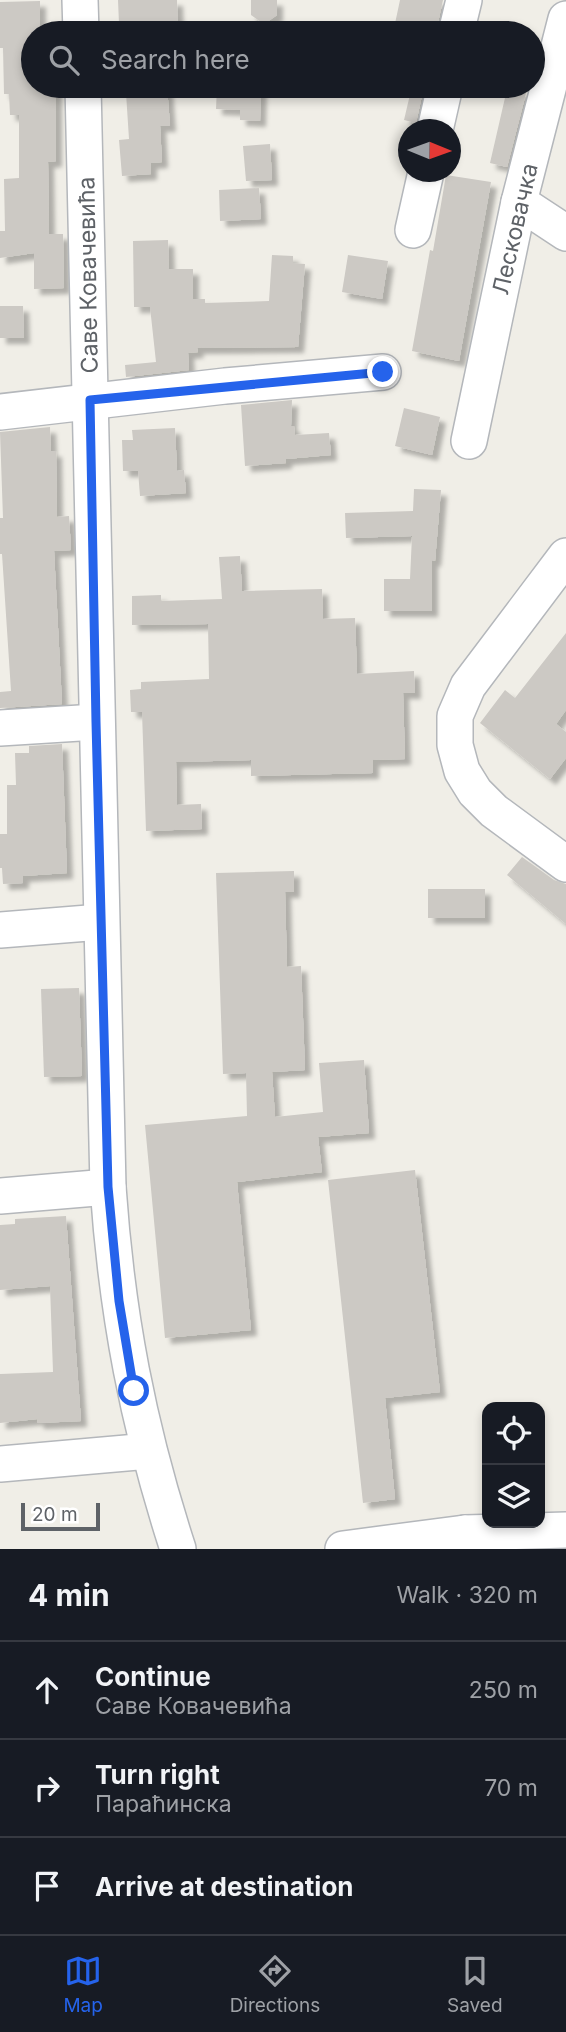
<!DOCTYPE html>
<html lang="en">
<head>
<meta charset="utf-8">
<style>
  :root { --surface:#171b24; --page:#242831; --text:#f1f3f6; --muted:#9ea1a6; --line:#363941; --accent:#2563eb }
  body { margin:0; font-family:Inter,sans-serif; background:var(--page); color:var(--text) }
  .controls { position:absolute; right:21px; bottom:21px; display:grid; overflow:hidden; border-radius:14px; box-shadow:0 4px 10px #0003 }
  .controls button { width:63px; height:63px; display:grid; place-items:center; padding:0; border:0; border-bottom:2px solid var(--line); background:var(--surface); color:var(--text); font:35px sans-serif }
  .compass { position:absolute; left:398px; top:119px; width:63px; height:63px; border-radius:50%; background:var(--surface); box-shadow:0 4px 10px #0003; rotate:91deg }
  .scale { position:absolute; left:21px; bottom:18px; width:79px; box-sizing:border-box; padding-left:7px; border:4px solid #5e6267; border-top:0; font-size:19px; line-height:24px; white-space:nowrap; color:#5e6267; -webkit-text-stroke:5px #fff; paint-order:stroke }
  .stop { position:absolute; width:21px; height:21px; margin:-16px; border:5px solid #2563eb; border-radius:50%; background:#fff }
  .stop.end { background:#2563eb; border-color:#fff; box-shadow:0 2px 7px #0008 }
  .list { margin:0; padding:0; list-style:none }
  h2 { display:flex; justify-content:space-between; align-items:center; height:91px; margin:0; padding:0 28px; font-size:30px }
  h2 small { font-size:23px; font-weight:400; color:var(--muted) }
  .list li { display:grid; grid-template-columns:46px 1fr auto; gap:21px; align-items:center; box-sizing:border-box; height:98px; padding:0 28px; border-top:2px solid var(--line) }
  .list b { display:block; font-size:26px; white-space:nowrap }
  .list p { margin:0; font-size:23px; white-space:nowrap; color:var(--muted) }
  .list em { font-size:23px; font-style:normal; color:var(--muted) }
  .icon { flex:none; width:38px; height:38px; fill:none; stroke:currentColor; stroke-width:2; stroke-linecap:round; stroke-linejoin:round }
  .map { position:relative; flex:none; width:566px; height:1549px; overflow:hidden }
  .search { position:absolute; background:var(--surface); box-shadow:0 4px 10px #0003; left:21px; right:21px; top:21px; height:77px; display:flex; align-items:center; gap:18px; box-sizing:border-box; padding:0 24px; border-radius:38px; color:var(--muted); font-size:26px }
  .sheet { height:385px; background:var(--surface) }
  nav { display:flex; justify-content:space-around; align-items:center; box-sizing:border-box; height:98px; border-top:2px solid var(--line); background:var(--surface); font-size:19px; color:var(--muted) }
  nav a { display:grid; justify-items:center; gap:4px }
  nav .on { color:var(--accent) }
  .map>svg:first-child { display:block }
</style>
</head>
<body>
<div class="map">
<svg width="566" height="1549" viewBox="0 0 566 1549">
  <defs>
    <filter id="shadow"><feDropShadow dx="6" dy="6" stdDeviation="2" flood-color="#0004"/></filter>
  </defs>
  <rect width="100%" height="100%" fill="#f0eee7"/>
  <!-- building -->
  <g fill="#ccc9c4" filter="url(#shadow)">
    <polygon points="118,0 177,0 178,31 154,31 154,23 119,24"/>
    <polygon points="251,0 277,0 277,15 264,24 251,15"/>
    <polygon points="400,0 443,0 437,27 431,26 430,33 393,33"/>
    <polygon points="40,1 40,33 33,33 33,86 56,86 56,161 48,162 49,234 63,234 64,288 34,289 34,253 0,258 0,231 5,231 4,179 19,178 19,115 10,115 9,94 4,94 3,48 0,48 0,2"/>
    <polygon points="131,86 167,86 170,126 160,126 162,162 151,163 151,174 122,176 119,140 129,139 126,93 131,92"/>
    <polygon points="217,86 261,86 260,121 240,120 240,110 216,109"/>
    <polygon points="412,86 424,86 416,123 404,120"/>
    <polygon points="507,89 526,93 507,167 490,163"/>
    <polygon points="270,144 272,180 246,181 243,146"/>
    <polygon points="446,175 491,182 459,361 412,351 430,250 433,251"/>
    <polygon points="259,188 261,219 220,221 219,190"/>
    <polygon points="168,240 169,269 193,269 193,299 205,299 205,303 269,301 272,255 293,256 293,263 305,264 298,347 197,348 198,352 188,353 189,370 126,377 125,365 156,362 150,307 134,307 133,241"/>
    <polygon points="348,255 388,261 382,299 342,292"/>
    <polygon points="0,306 23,306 24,338 0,338"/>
    <polygon points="292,400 291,426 294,426 295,435 329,433 331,455 286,459 286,463 245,466 241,405"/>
    <polygon points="404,408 440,417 432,455 395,446"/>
    <polygon points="50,427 51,451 56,451 57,517 69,516 71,550 54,551 62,704 0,708 0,692 11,691 2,554 0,554 0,518 3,518 0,432"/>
    <polygon points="175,428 177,471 184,470 186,493 140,496 138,471 123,471 122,440 133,440 132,430"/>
    <polygon points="414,489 441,490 435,561 432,560 432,611 384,611 384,579 410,579 412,536 346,538 345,513 413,511"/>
    <polygon points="240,556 242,591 322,589 323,619 355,618 357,674 414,671 415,693 403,693 405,759 373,760 373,773 251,776 251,760 176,762 177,805 201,804 202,829 146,831 142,712 131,712 130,690 141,689 141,682 209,679 208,624 132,625 132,596 161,595 161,601 222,599 219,557"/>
    <polygon points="566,633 566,710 556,724 566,732 566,758 550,779 480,723 505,690 515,698"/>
    <polygon points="62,744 67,873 23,876 23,883 3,884 2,868 0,868 0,834 7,834 7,785 16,785 15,753 29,753 29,746"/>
    <polygon points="522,857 554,880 566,884 566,924 507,875"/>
    <polygon points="294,871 294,892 285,892 287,967 301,966 305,1070 272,1072 275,1117 323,1112 319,1063 364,1060 369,1133 318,1137 322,1172 237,1182 251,1330 165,1338 145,1125 247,1116 246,1073 223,1074 216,873"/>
    <rect x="428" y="889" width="57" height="29"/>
    <polygon points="79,988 82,1076 44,1077 41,989"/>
    <polygon points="415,1170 440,1392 385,1398 395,1499 363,1503 328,1180"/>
    <polygon points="66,1216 81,1421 38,1423 37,1419 0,1423 0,1374 53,1372 50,1286 0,1290 0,1225 15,1224 15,1219"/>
  </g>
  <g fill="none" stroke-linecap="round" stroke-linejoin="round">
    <!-- minor casing -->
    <g stroke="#b4b7bb" stroke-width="38">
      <g id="minor">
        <polyline points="80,0 81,33"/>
        <polyline points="456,33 464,0"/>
        <path d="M83,86L108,1187C117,1316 138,1426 178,1549"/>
        <polyline points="435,130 445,86"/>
        <polyline points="519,202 566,233"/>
        <polyline points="413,230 426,172"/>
        <polyline points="0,412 225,386 383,372"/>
        <polyline points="469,441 519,202 566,19"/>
        <polyline points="566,556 468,686 455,716 455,745 462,771 475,792 494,811 566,864"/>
        <polyline points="0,728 96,722"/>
        <polyline points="0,930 101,922"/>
        <polyline points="0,1196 108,1187"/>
        <polyline points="0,1464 149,1451"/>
        <polyline points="465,1533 566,1530"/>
        <polyline points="343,1549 465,1533 471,1549"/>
      </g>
    </g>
    <!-- minor -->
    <use href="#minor" stroke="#fff" stroke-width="35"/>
  </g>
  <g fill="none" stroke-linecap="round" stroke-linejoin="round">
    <!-- route -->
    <polyline stroke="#2563eb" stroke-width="9" points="134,1391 119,1301 108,1187 96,722 90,400 383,372"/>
  </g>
  <g text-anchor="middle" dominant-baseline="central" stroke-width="6" stroke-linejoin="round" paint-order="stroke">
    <!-- street labels -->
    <g font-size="23" fill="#5e6267" stroke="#fff">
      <text transform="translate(515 229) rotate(-77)">Лесковачка</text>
      <text transform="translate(88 275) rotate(-91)">Саве Ковачевића</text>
    </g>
  </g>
</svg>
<div class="controls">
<button><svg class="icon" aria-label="locate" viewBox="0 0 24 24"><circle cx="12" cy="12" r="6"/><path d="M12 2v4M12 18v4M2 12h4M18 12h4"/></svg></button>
<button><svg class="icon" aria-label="layers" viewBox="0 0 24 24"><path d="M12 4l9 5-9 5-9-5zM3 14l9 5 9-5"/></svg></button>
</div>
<svg class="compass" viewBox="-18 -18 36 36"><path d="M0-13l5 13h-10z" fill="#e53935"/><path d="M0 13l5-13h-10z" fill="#9ea1a6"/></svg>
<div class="scale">20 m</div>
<div class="stop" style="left:134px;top:1391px"></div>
<div class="stop end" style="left:383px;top:372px"></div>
<div class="search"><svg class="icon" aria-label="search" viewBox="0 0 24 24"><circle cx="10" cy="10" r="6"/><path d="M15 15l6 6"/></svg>Search here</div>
</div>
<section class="sheet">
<h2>4 min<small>Walk · 320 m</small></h2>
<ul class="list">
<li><svg class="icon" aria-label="ahead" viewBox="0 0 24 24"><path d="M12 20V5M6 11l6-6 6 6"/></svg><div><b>Continue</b><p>Саве Ковачевића</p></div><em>250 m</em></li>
<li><svg class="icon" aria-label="right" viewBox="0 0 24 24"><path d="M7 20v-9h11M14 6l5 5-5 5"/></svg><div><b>Turn right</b><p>Параћинска</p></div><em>70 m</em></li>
<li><svg class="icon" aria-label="arrive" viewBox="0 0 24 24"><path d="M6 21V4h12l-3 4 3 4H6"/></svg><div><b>Arrive at destination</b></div></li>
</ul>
</section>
<nav>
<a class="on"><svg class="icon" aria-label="map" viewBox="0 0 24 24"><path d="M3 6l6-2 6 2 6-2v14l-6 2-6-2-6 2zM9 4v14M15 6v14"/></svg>Map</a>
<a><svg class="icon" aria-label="directions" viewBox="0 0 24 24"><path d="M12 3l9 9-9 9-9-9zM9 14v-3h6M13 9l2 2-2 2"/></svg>Directions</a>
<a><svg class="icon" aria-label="saved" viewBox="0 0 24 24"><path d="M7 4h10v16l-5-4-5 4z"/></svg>Saved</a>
</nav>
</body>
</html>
